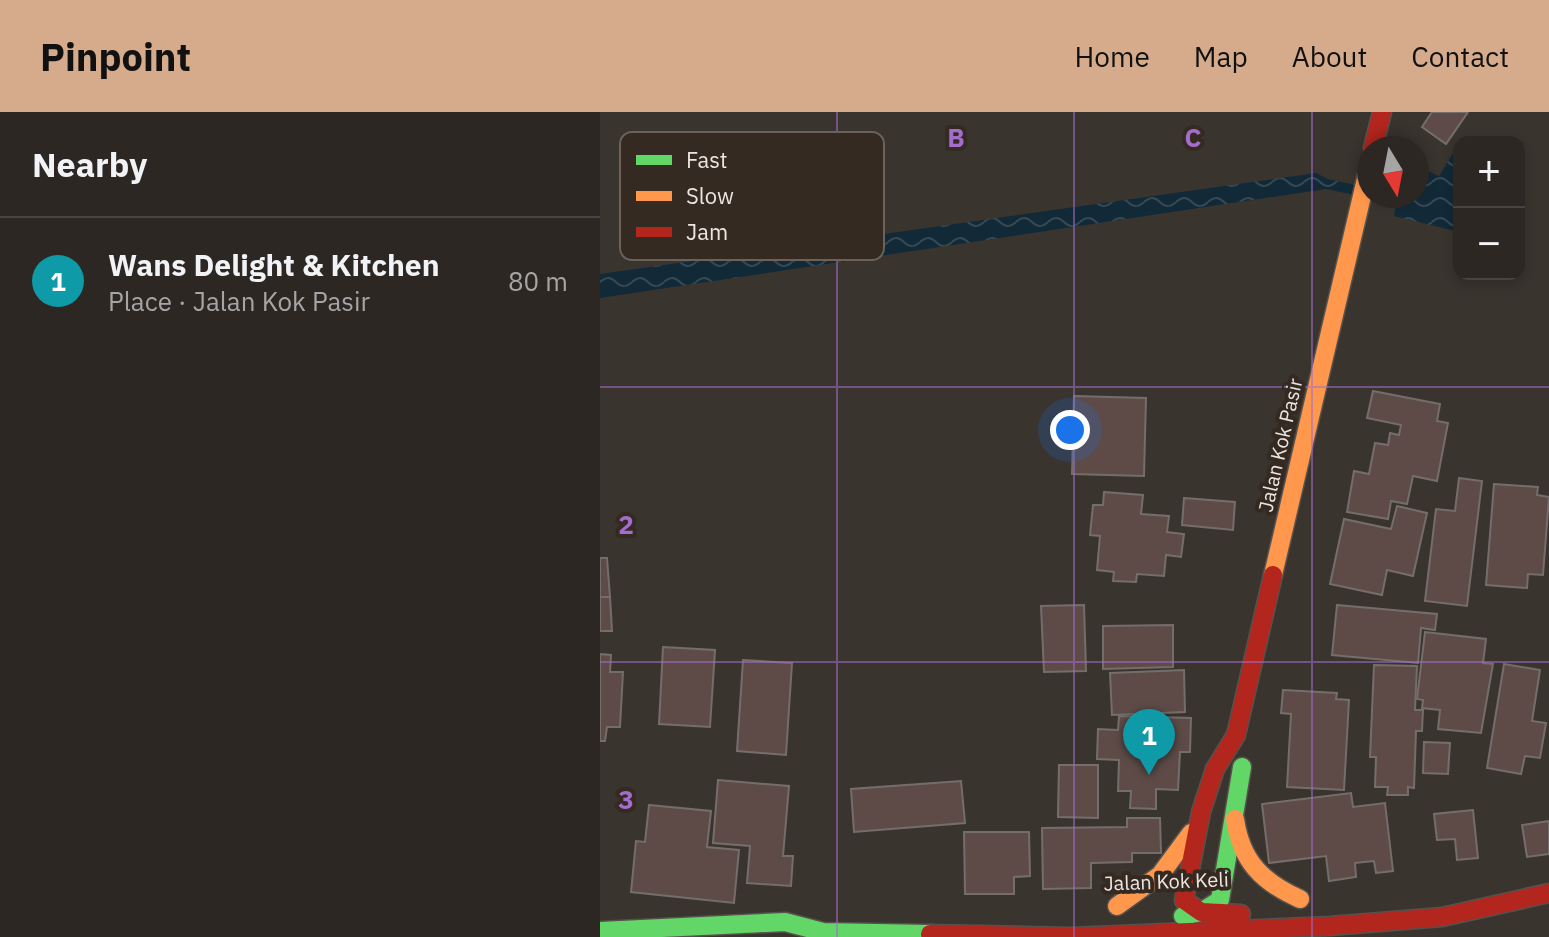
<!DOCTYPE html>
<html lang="en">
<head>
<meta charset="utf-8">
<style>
  :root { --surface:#2c2723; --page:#383330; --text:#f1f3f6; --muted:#a6a5a6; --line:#484441; --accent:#d6ab8b }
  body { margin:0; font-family:"IBM Plex Sans",sans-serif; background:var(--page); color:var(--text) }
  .controls { position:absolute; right:24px; top:24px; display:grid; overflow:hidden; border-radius:16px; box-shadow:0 4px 12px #0003 }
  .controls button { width:72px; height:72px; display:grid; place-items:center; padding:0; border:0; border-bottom:2px solid var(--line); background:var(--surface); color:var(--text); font:40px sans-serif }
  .compass { position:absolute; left:757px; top:24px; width:72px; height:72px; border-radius:50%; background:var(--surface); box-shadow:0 4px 12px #0003; rotate:170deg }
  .you { position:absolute; left:470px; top:318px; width:28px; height:28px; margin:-20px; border:6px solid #fff; border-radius:50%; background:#1a73e8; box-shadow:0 0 0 12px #1a73e833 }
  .badge { display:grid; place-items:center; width:52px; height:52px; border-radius:50%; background:var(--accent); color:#fff; font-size:26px; font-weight:700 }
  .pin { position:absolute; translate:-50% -66px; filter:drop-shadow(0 2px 4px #0008) }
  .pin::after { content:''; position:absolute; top:42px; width:28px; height:24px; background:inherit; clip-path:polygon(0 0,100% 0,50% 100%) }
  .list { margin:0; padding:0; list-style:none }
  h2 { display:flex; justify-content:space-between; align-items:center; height:104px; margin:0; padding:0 32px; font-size:34px }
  h2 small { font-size:26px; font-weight:400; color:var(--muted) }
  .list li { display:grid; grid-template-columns:52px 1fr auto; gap:24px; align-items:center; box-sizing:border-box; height:128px; padding:0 32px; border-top:2px solid var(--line) }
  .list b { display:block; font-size:30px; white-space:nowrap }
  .list p { margin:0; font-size:26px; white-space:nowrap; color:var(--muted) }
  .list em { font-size:26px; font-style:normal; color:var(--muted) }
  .map { position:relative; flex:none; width:949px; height:825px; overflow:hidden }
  header { display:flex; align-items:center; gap:48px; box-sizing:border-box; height:112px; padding:0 40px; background:var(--accent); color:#111 }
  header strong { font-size:38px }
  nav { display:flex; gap:44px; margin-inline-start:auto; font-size:28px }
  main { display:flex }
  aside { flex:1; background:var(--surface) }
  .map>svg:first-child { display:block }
</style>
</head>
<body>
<header>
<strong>Pinpoint</strong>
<nav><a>Home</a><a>Map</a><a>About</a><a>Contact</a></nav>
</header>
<main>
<aside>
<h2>Nearby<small></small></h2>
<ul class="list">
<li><span class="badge" style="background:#0f9aa8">1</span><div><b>Wans Delight &amp; Kitchen</b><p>Place · Jalan Kok Pasir</p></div><em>80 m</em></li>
</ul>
</aside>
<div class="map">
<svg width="949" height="825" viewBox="0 0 949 825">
  <defs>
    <pattern id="water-waves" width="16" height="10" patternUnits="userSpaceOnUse" patternTransform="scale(2)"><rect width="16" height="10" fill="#122937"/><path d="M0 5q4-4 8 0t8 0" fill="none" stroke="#354854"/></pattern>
  </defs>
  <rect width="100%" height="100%" fill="#3a342f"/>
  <!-- water -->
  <polygon fill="url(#water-waves)" points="853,41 859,43 859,120 794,104 796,92 726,77 0,186 0,162 716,61 728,67 769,76 769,84 817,84 817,54 839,64"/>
  <!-- building -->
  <g fill="#5e4b48" stroke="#746e6b" stroke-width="2">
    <polygon points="832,0 868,0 846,32 822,15"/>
    <polygon points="773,279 840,292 837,309 848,311 837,369 813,364 807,392 791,389 788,407 747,400 754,359 769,362 775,331 788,333 790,321 799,323 801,313 767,306"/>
    <polygon points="474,284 546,286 544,364 472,362"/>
    <polygon points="859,366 882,369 867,494 825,489 836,397 855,399"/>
    <polygon points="894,372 938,375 937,383 949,385 943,463 928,462 927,476 886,473"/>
    <polygon points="504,380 543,383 541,402 569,404 567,420 584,422 581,445 566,443 564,464 537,462 536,470 513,469 514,460 497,458 500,424 490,423 493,393 503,393"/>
    <polygon points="584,386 635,390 633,418 582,413"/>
    <polygon points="797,394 827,401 813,464 787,458 782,483 730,472 744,407 791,417"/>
    <polygon points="0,446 7,446 10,485 0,485"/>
    <polygon points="0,485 10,485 12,519 0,519"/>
    <polygon points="484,493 486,559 444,560 441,494"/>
    <polygon points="737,493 837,502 835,518 821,516 818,551 732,543"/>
    <polygon points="573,513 573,555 503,557 503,514"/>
    <polygon points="825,520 886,527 883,551 893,552 881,621 838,617 840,598 822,596 823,588 817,587"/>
    <polygon points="63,535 115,538 110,615 59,612"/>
    <polygon points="0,542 11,543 10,560 23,560 20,615 7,615 5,629 0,629"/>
    <polygon points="143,548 192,551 186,643 137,639"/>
    <polygon points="904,552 940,558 932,609 946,611 940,646 925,644 921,662 887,656"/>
    <polygon points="774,553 817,554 815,598 823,598 822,619 816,619 814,676 808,675 808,683 787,683 788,675 775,675 776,645 770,645"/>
    <polygon points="584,558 585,600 512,603 510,561"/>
    <polygon points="683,578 737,581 736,587 749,588 744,678 687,675 691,602 681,601"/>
    <polygon points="519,604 591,606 590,640 580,640 578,678 556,677 556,697 530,696 531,679 518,679 519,648 497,647 498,617 518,618"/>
    <polygon points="824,630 850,631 848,662 823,661"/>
    <polygon points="459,653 498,653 498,706 458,705"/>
    <polygon points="118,668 189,674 183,744 193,744 191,774 147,771 150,734 113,731"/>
    <polygon points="361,669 365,711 254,720 251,677"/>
    <polygon points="751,681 753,695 785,691 793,759 776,761 774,749 755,751 756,765 729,769 726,744 669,751 662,692"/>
    <polygon points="49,693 111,699 107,735 139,738 134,791 31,780 36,729 45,730"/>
    <polygon points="873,698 878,746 857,748 855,727 837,728 834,702"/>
    <polygon points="527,706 560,706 561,741 532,741 532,750 491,751 491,776 443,777 442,716 527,715"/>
    <polygon points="949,709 949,742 927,745 922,713"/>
    <polygon points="364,720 429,720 430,764 414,765 414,782 365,782"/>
  </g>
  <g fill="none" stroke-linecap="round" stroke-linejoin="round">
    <!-- fast casing -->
    <g stroke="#55514d" stroke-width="21">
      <g id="fast">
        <polyline points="583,804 601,800 620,788 642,655"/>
        <polyline points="0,819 185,810 223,820 330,822"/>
      </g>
    </g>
    <!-- slow casing -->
    <g stroke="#55514d" stroke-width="21">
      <g id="slow">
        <polyline points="673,463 769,54"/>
        <path d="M635,707C641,749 662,770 700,787"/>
        <polyline points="517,794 560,763 591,721"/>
      </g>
    </g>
    <!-- jam casing -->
    <g stroke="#55514d" stroke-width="21">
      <g id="jam">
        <polyline points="773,36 782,0"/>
        <polyline points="641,802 601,800 584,788 601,700 615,657 636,623 673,463"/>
        <polyline points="330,822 471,825 730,814 842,805 949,781"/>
      </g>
    </g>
    <!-- fast -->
    <use href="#fast" stroke="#63d668" stroke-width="18"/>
    <!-- slow -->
    <use href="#slow" stroke="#ff974d" stroke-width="18"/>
    <!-- jam -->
    <use href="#jam" stroke="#b3261e" stroke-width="18"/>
  </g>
  <!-- grid -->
  <path fill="none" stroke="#a36dcb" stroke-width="2" stroke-opacity="0.55" d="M237,0V825M474,0V825M712,0V825M0,275H949M0,550H949"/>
  <g text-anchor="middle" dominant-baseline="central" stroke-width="8" stroke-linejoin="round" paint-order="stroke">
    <!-- street labels -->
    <g font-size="20" fill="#ece5e0" stroke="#342a21">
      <text transform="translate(680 333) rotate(-77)">Jalan Kok Pasir</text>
      <text transform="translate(566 769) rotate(-2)">Jalan Kok Keli</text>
    </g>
  </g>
  <!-- legend -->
  <rect x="20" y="20" width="264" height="128" rx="12" fill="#342a21" stroke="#6b625a" stroke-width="2"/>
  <rect x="36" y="43" width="36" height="10" fill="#63d668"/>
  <rect x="36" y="79" width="36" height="10" fill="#ff974d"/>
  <rect x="36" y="115" width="36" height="10" fill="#b3261e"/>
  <g font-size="22" fill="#ece5e0">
    <text x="86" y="56">Fast</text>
    <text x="86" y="92">Slow</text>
    <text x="86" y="128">Jam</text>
  </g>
  <g font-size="26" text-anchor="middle" font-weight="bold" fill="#a36dcb" stroke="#342a21" stroke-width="8" stroke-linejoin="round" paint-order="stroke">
    <text x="356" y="35">B</text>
    <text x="593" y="35">C</text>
    <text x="26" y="422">2</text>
    <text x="26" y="697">3</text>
  </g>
</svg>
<div class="controls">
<button>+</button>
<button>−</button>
</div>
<svg class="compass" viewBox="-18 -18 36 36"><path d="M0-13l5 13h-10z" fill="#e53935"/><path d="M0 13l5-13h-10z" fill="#a6a5a6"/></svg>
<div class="you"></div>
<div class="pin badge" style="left:549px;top:663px;background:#0f9aa8">1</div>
</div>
</main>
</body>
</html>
